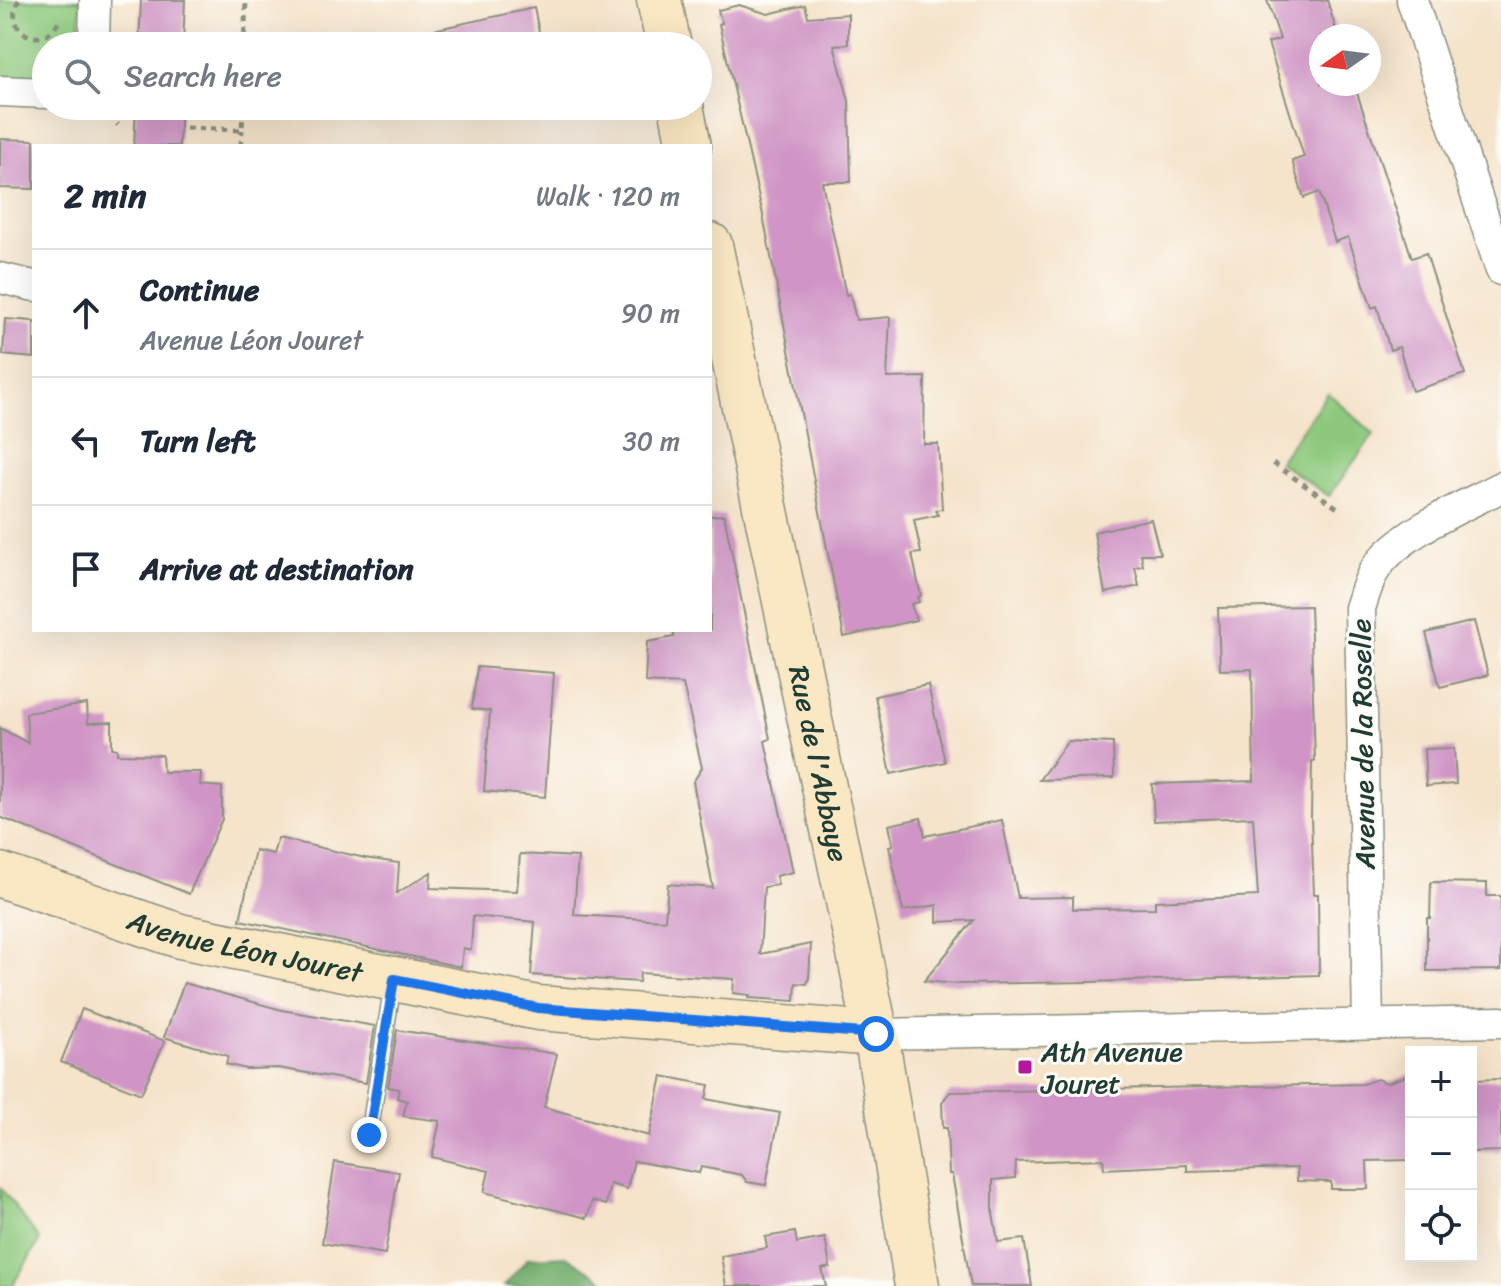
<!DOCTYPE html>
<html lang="en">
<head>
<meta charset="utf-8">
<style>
  :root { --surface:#fff; --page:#f6f6f7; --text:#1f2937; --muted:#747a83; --line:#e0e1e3 }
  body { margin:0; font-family:Sriracha,sans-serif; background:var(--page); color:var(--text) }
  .controls { position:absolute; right:24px; bottom:24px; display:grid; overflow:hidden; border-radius:0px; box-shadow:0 8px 32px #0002 }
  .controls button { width:72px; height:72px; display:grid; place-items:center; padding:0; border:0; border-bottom:2px solid var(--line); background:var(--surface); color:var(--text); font:40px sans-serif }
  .compass { position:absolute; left:1309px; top:24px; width:72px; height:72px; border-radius:50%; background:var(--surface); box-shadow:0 8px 32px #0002; rotate:256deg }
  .stop { position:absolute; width:24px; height:24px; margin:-18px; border:6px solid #1a73e8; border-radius:50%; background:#fff }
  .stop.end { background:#1a73e8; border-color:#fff; box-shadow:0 2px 8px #0008 }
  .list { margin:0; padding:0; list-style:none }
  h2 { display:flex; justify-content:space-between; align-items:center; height:104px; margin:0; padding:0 32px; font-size:34px }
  h2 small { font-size:26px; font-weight:400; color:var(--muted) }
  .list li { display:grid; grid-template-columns:52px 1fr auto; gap:24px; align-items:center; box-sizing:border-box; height:128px; padding:0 32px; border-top:2px solid var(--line) }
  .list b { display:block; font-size:30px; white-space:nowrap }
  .list p { margin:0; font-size:26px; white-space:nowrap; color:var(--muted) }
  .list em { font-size:26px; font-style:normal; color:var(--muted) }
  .icon { flex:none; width:44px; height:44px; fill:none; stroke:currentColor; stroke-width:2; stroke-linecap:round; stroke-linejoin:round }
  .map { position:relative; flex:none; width:1501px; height:1286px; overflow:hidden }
  .search { position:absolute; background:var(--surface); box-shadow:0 8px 32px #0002; left:32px; top:32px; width:680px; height:88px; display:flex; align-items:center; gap:20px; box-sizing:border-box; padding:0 28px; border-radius:44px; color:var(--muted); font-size:30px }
  .panel { position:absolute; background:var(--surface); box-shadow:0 8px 32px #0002; left:32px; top:144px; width:680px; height:488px; border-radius:0px }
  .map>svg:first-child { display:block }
</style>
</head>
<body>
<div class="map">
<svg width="1501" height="1286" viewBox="0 0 1501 1286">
  <rect width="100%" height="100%" fill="#fdfcf7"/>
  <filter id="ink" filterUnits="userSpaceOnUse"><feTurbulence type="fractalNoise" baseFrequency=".0125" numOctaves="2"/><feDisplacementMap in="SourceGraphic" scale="16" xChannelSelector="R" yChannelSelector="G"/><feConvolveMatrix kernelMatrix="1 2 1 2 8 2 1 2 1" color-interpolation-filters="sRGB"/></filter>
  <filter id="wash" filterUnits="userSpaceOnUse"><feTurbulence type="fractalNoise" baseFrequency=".006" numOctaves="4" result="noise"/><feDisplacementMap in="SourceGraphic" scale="32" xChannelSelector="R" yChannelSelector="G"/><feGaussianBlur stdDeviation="1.8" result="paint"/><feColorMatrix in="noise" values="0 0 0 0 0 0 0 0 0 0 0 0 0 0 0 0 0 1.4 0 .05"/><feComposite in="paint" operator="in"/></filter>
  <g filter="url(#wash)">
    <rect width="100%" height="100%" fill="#f5e3ca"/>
    <!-- green -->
    <g fill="#8dc97d" stroke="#568358" stroke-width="2">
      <polygon points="0,0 81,0 79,46 46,46 46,85 0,83"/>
      <polygon points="1328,393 1374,434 1329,496 1279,462"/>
      <polygon points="0,1187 40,1240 12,1286 0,1286"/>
    </g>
    <!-- forest -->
    <polygon fill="#72ad6c" stroke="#487550" stroke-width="2" points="566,1256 613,1286 504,1286 528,1258"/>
    <g id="blocks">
      <!-- building -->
      <g fill="#d095c6">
        <polygon points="141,0 185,0 183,46 139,46"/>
        <polygon points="1267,0 1327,0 1338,36 1321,36 1321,84 1354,84 1412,258 1426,253 1465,374 1412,391 1399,347 1390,350 1377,306 1372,308 1348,237 1335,242 1319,192 1304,198 1292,161 1304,157 1268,43 1280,39"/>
        <polygon points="739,5 768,14 805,5 808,17 848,14 848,44 834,45 849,101 851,182 822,182 846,295 850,294 856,320 890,317 887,378 925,377 924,444 938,444 942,509 936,510 938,515 914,520 921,553 912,554 921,596 917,597 919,602 911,604 916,620 844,637 763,215 719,24 722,23 718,10"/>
        <polygon points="534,8 542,46 421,46 419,33"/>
        <polygon points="136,106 181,106 179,146 134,146"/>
        <polygon points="0,139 34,140 34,189 0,188"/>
        <polygon points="5,319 34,321 34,358 3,355"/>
        <polygon points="724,515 770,739 765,741 793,872 776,876 778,885 764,887 760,954 811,944 809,978 807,984 796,983 795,1001 749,998 750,995 733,993 734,979 640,973 639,982 531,975 535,922 473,916 471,950 463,948 461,967 240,920 255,850 273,854 278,838 365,858 399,863 397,893 431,872 430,888 517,891 520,854 578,857 574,915 665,920 668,884 713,888 693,782 702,768 683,684 645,682 647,642 674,637 673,630 710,630 710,516"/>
        <polygon points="1151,519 1160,554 1141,554 1143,566 1135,567 1139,586 1105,593 1094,532"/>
        <polygon points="1310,606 1315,761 1312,761 1311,818 1314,894 1318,894 1319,975 1088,982 957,984 924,981 974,920 937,922 937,905 903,911 889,846 893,845 889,825 921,818 925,836 1002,820 1018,898 1073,897 1073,909 1155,908 1155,901 1258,896 1253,817 1154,821 1152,784 1254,781 1252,669 1220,670 1218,608"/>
        <polygon points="1474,621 1488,675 1440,687 1426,633"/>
        <polygon points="477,667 554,673 545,797 484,791 490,711 472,709"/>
        <polygon points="928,685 945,762 891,774 875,696"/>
        <polygon points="87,704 88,723 112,722 112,748 117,749 117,754 162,755 163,772 201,772 200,785 222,787 222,819 189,894 0,817 0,728 28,743 26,713"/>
        <polygon points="1068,741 1113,743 1114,778 1039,780"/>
        <polygon points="1454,748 1456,784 1426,786 1424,749"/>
        <polygon points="1431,882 1487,883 1487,896 1501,896 1501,970 1427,971 1427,918 1430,918"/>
        <polygon points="184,983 282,1010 375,1026 366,1083 278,1068 246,1069 226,1064 228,1056 164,1037"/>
        <polygon points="82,1009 165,1041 141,1094 61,1062"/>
        <polygon points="397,1030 557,1054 544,1107 649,1136 662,1076 709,1085 706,1099 780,1113 766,1185 747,1182 742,1175 701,1167 699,1173 634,1161 627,1189 610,1184 606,1205 592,1201 587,1218 484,1192 489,1171 432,1157 440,1121 403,1116 407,1101 397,1098 399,1089 388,1087"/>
        <polygon points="1411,1074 1411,1160 1367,1161 1368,1189 1331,1189 1331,1182 1297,1181 1297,1168 1187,1171 1187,1165 1104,1169 1103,1159 1016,1162 1015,1178 993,1180 993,1213 998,1242 1024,1239 1032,1286 971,1286 952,1174 949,1174 947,1128 943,1128 942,1102 950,1092 1363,1084 1377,1079 1387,1083"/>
        <polygon points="1501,1079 1501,1151 1471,1152 1471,1080"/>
        <polygon points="335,1162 399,1172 385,1254 322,1243"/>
        <polygon points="795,1232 797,1243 825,1238 830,1267 822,1269 826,1286 726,1286 721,1256 767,1248 765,1237"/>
      </g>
    </g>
  </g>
  <g filter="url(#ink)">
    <use href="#blocks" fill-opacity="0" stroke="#8a907f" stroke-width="2"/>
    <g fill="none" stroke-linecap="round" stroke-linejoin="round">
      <!-- lane casing -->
      <g stroke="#8a907f" stroke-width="19">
        <polyline id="lane" points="369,1135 393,983"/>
      </g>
      <!-- street casing -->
      <g stroke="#8a907f" stroke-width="33">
        <g id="street">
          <polyline points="1412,0 1501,270"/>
          <polyline points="94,46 95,0"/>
          <polyline points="0,91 46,93"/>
          <polyline points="0,278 34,286"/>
          <path d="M1368,1024L1360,608C1364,597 1367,584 1373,573C1395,534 1463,507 1501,487"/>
          <polyline points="876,1034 1501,1022"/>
        </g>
      </g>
      <!-- secondary casing -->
      <g stroke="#8a907f" stroke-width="47">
        <g id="secondary">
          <polyline points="659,0 669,46"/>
          <polyline points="681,106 689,146"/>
          <path id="s1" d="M710,245L876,1034L917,1286"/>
          <path id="s2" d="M0,875L180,936L538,1008L876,1034"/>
        </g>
      </g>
      <!-- path -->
      <g stroke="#8a907f" stroke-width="5" stroke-dasharray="6 6" stroke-linecap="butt">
        <path d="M19,0C0,32 46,54 59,20"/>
        <polyline points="244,46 246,0"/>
        <polyline points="101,106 118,125"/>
        <polyline points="186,128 242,130 243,106"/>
        <polyline points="241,146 242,130"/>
        <polyline points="1273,463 1339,509"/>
      </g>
      <!-- lane -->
      <use href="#lane" stroke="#fff" stroke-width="16"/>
      <!-- street -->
      <use href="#street" stroke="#fff" stroke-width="30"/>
      <!-- secondary -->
      <use href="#secondary" stroke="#fae7c3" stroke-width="44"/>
    </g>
  </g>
  <g fill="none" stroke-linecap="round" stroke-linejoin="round" filter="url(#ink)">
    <!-- route -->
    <polyline stroke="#1a73e8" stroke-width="10" points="369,1135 394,979 538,1008 876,1034"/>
  </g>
  <!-- markers -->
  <rect fill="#b5179e" stroke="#fdfcf7" stroke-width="3" x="1017" y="1059" width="16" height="16" rx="4"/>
  <g text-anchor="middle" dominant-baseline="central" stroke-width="6" stroke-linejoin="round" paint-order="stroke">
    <!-- street labels -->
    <g font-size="28" fill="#1f3d34" stroke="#fdfcf7">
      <text transform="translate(1363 744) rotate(-91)">Avenue de la Roselle</text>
      <text stroke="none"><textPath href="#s1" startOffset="530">Rue de l'Abbaye</textPath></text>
      <text stroke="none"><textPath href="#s2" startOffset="256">Avenue Léon Jouret</textPath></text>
    </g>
    <!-- poi labels -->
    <g font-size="28" fill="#1f3d34" stroke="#fdfcf7" text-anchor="start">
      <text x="1041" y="1051">Ath Avenue<tspan x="1041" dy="32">Jouret</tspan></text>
    </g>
  </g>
</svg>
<div class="controls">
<button>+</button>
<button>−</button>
<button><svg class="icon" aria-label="locate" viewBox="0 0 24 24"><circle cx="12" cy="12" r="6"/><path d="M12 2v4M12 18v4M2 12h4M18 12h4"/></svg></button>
</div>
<svg class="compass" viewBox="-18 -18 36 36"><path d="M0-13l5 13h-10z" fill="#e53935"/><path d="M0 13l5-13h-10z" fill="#747a83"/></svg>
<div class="stop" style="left:876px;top:1034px"></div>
<div class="stop end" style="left:369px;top:1135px"></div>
<div class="search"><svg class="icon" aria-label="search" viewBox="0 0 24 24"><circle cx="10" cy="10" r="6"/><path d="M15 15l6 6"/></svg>Search here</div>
<section class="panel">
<h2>2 min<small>Walk · 120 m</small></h2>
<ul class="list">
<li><svg class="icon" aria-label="ahead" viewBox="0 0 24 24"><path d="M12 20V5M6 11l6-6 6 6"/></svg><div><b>Continue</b><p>Avenue Léon Jouret</p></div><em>90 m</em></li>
<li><svg class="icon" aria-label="left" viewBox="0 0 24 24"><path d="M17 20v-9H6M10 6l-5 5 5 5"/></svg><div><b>Turn left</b></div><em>30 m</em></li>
<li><svg class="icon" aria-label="arrive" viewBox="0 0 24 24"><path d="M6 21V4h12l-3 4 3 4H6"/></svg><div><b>Arrive at destination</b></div></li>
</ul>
</section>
</div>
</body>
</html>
